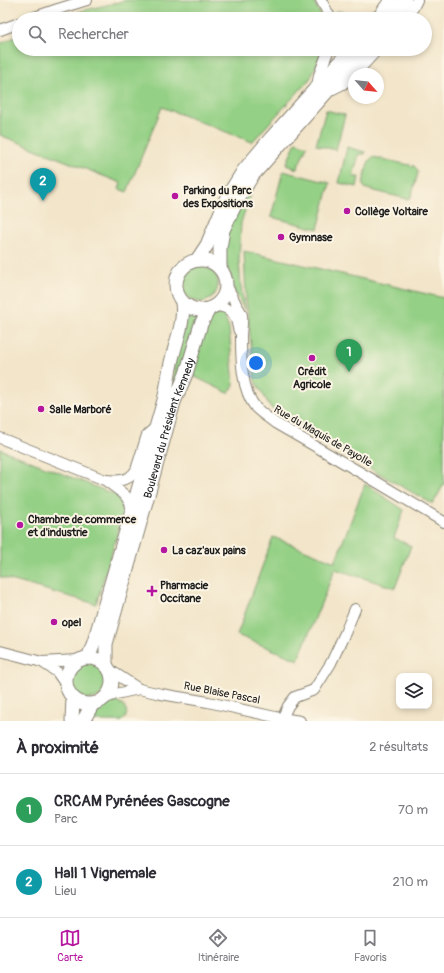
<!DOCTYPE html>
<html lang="fr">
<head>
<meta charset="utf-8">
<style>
  :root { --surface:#fff; --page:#f7f7f7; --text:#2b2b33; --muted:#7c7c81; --line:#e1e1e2; --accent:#b5179e }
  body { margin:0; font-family:Pangolin,sans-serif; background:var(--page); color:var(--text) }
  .controls { position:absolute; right:12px; bottom:12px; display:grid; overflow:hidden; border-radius:8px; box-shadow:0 2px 6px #0003 }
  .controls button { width:36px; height:36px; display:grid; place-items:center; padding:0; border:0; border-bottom:1px solid var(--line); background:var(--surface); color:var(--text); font:20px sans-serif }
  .compass { position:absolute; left:348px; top:68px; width:36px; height:36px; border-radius:50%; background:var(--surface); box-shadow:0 2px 6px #0003; rotate:117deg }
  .you { position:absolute; left:256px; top:363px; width:14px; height:14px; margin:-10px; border:3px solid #fff; border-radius:50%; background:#1a73e8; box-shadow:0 0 0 6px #1a73e833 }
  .badge { display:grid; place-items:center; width:26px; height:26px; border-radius:50%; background:var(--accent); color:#fff; font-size:13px; font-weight:700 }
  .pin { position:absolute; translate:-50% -33px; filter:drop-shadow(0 1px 2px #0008) }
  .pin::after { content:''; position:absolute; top:21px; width:14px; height:12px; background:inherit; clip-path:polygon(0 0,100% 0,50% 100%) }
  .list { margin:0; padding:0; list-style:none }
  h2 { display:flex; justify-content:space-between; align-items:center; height:52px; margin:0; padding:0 16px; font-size:17px }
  h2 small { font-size:13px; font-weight:400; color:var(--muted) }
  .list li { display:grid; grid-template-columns:26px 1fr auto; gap:12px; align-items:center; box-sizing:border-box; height:72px; padding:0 16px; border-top:1px solid var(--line) }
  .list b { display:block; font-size:15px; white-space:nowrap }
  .list p { margin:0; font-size:13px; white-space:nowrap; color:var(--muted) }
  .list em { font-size:13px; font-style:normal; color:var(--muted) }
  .icon { flex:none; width:22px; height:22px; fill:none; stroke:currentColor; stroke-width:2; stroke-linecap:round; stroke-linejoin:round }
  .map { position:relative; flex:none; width:444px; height:721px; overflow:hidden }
  .search { position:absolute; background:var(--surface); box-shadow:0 2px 6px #0003; left:12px; right:12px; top:12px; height:44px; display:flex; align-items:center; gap:10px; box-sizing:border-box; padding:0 14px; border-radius:22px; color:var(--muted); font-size:15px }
  .sheet { height:196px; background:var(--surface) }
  nav { display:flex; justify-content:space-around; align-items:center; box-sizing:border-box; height:56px; border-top:1px solid var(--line); background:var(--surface); font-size:11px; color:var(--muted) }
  nav a { display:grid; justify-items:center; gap:2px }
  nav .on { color:var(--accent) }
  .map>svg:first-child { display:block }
</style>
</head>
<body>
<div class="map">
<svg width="444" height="721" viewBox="0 0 444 721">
  <rect width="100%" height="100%" fill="#fcf5e5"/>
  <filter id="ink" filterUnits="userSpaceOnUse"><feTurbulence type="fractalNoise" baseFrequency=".025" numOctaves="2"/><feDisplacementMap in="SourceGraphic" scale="8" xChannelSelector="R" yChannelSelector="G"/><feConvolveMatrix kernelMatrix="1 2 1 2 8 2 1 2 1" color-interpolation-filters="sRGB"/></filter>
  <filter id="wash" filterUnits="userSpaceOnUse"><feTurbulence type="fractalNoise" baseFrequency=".012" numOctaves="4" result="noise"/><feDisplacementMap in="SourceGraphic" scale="16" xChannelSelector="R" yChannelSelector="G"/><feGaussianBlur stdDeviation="0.9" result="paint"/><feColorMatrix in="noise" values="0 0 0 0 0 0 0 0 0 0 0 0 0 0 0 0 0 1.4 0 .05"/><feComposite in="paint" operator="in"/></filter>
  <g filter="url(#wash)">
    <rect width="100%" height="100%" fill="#f2e5c9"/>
    <!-- green -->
    <g fill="#94d085" stroke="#587650">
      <polygon points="127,0 313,0 323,19 62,19 81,11"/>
      <path d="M375,8V11L368,19H339L336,11C355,13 357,18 375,8Z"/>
      <polygon points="19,35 19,49 324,49 310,79 252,142 162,107 127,192 119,189 121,183 0,135 0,44"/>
      <polygon points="326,110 345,115 336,150 316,145"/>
      <polygon points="296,142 307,146 297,169 286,165"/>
      <polygon points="347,147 365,152 365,154 359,154 353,177 359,177 357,187 339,183"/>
      <path d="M373,157L414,166L417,169L418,173L412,194L410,198L407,199L367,189L364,187L363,184C365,176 366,161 373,157Z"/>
      <polygon points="283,171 330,183 318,229 271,217"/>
      <polygon points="253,186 241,223 239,261 241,286 245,311 233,288 232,279 224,260 227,232 238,208"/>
      <polygon points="244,251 444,298 444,484 433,504 376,472 271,408 255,381 246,298"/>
      <circle cx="200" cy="284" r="18"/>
      <polygon points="187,311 195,315 199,315 173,394 174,366"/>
      <polygon points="223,313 229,328 234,386 228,393 189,374 199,337 211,316"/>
      <polygon points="0,449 116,495 123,502 124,512 96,604 0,577"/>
      <polygon points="365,484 404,510 394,538 411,546 395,588 335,569 298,660 237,635 273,537 335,562"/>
      <circle cx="89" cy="681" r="18"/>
      <path d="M109,702C111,702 114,702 116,702C126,704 131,715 122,721H90C93,713 102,708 109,702Z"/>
    </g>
  </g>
  <g filter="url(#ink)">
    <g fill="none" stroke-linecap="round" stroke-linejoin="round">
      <!-- minor casing -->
      <g stroke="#878072" stroke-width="12">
        <g id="minor">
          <polyline points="321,0 329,15 330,19"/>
          <polyline points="29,19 58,9 87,0"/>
          <polyline points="404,19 413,8 417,0"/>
          <polyline points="0,30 19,23"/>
          <polyline points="355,74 378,49"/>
          <polyline points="317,86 319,75 329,49"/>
          <polyline points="331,90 343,84 354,75"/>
          <path d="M226,285C230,291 233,298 236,304C238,308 241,311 242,315C243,323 241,329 241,337C241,358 241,390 256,408C262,414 269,418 275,423L370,478L444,522"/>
          <path d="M215,306C222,306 230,309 234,315C237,320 237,326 239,331"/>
          <polyline points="0,438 105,480 125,495 130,503 132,511"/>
          <path d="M105,480C117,481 129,482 136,470L147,435L157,426"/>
          <polyline points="0,651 42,662 57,672 66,685"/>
          <polyline points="42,662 77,660"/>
          <polyline points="110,670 139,689 161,694 208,702 275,717 300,721"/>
          <polyline points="106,698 116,694 139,689"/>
          <polyline points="281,721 288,706 295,697 314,690 331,663 345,633 355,609"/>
        </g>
      </g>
      <!-- major casing -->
      <g stroke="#878072" stroke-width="15">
        <g id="major">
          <polyline points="378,19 391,0"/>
          <polyline points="391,19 405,0"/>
          <circle cx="201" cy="285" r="25"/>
          <polyline points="197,260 207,245 227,197 244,170 271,138 351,49"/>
          <polyline points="220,268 220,248 223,230 237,201 252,176 365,49"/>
          <circle cx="89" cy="681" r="23"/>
          <path d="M88,658L94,642L164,400C167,388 168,376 171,363C175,343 185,323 182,303"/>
          <path id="s1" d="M106,664V644L174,402L186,374L201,324L209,309"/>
          <polyline points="72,721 73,698"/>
          <polyline points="83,721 92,705"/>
        </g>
      </g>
      <!-- minor -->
      <use href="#minor" stroke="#fff" stroke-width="10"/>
      <!-- major -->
      <use href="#major" stroke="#fff" stroke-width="13"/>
    </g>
  </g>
  <!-- markers -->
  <g fill="#b5179e" stroke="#fcf5e5" stroke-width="1.5">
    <circle cx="175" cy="196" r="4"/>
    <circle cx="347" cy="211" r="4"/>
    <circle cx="281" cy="237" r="4"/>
    <circle cx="312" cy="358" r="4"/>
    <circle cx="41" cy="409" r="4"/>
    <circle cx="20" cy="525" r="4"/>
    <circle cx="164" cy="550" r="4"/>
    <path d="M150 585h4v4h4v4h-4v4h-4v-4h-4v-4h4z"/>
    <circle cx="54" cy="622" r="4"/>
  </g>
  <g text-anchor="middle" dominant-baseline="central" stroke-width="4" stroke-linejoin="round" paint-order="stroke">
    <!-- poi labels -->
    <g font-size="11" font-weight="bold" fill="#1c1c1c" stroke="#fcf5e5" text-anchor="start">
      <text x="183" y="190">Parking du Parc<tspan x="183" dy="13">des Expositions</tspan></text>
      <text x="355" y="211">Collège Voltaire</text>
      <text x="289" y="237">Gymnase</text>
      <text x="312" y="371" text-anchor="middle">Crédit<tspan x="312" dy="13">Agricole</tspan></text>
      <text x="49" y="409">Salle Marboré</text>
      <text x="28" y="519">Chambre de commerce<tspan x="28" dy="13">et d'industrie</tspan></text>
      <text x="172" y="550">La caz'aux pains</text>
      <text x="160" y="585">Pharmacie<tspan x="160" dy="13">Occitane</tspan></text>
      <text x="62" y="622">opel</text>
    </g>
    <!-- street labels -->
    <g font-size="11" fill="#1c1c1c" stroke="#fcf5e5">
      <text stroke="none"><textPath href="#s1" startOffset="245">Boulevard du Président Kennedy</textPath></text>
      <text transform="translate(323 436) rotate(30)">Rue du Maquis de Payolle</text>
      <text transform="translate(222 693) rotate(11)">Rue Blaise Pascal</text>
    </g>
  </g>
</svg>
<div class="controls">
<button><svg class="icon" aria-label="layers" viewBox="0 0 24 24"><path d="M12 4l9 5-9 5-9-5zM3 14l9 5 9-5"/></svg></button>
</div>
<svg class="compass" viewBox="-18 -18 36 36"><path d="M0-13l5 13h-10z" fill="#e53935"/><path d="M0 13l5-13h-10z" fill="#7c7c81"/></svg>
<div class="you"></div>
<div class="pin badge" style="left:349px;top:372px;background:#2e9e5b">1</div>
<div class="pin badge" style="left:43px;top:201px;background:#0f9aa8">2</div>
<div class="search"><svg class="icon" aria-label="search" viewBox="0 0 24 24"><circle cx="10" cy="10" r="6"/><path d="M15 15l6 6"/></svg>Rechercher</div>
</div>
<section class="sheet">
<h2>À proximité<small>2 résultats</small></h2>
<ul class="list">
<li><span class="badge" style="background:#2e9e5b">1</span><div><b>CRCAM Pyrénées Gascogne</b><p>Parc</p></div><em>70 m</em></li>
<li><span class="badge" style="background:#0f9aa8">2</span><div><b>Hall 1 Vignemale</b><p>Lieu</p></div><em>210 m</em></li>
</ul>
</section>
<nav>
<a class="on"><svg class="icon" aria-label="map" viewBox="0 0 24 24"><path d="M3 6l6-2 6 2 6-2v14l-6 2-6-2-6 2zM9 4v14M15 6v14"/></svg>Carte</a>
<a><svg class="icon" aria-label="directions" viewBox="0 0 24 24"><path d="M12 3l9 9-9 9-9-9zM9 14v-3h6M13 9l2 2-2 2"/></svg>Itinéraire</a>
<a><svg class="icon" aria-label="saved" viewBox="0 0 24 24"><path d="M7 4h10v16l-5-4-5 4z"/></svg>Favoris</a>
</nav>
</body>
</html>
